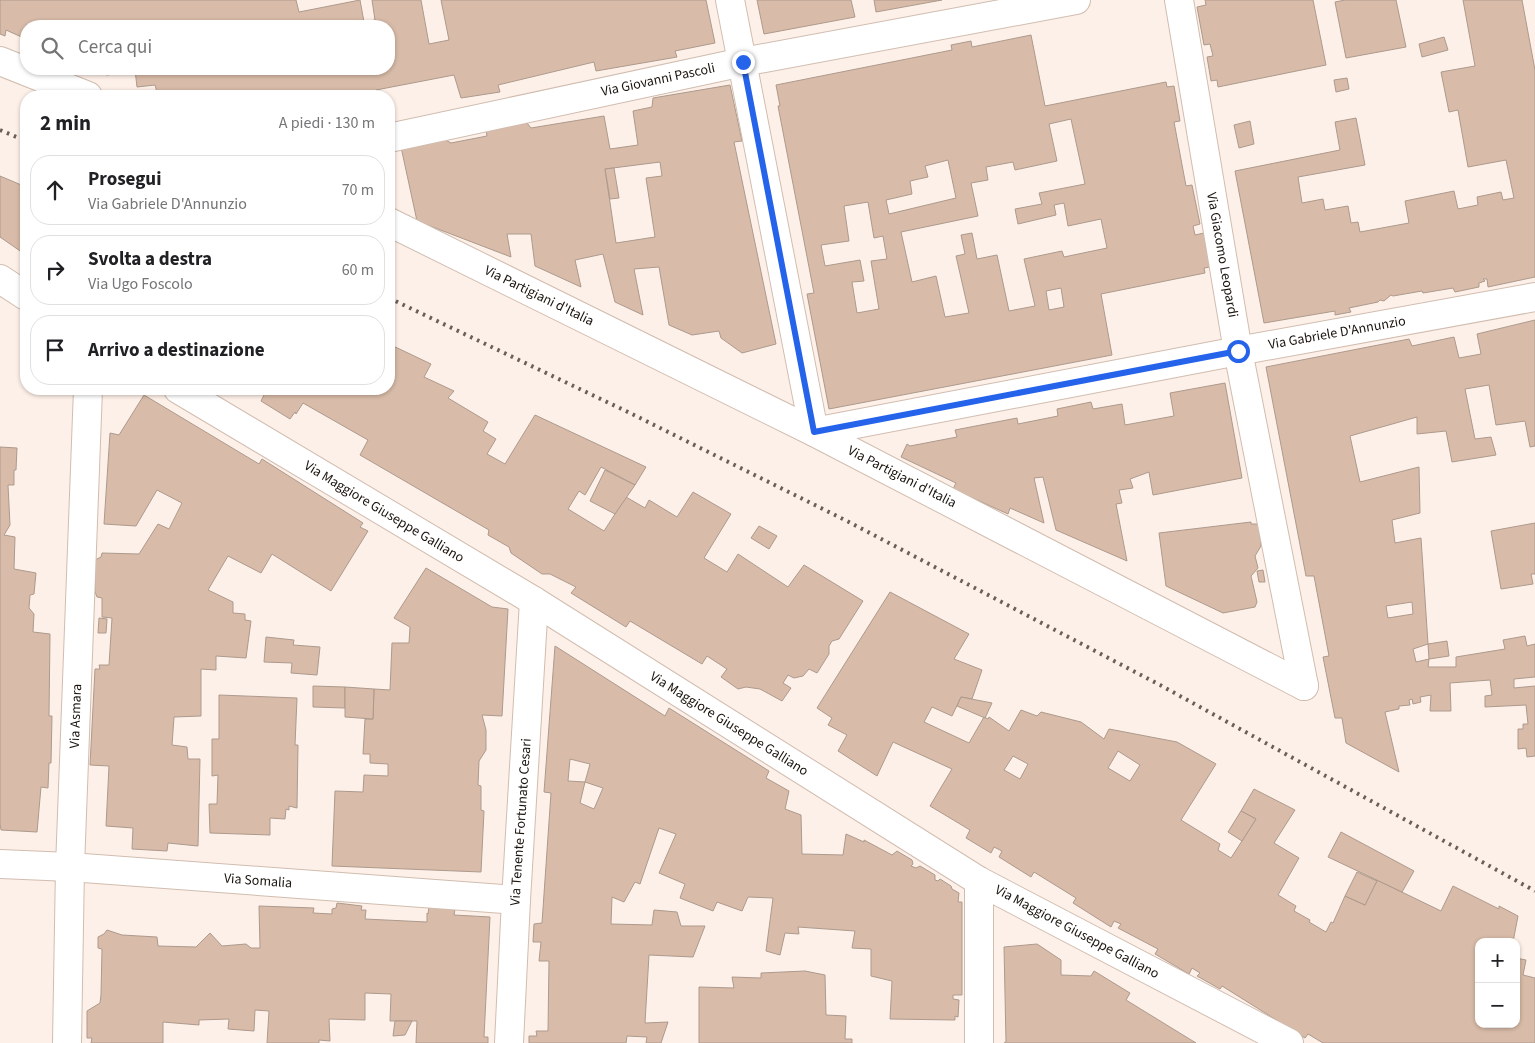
<!DOCTYPE html>
<html lang="it">
<head>
<meta charset="utf-8">
<style>
  :root { --surface:#fff; --page:#f2f2f2; --text:#202124; --muted:#757577; --line:#e0e0e0 }
  body { margin:0; font-family:"Source Sans 3",sans-serif; background:var(--page); color:var(--text) }
  .controls { position:absolute; right:15px; bottom:15px; display:grid; overflow:hidden; border-radius:10px; box-shadow:0 1px 4px #0004 }
  .controls button { width:45px; height:45px; display:grid; place-items:center; padding:0; border:0; border-bottom:1px solid var(--line); background:var(--surface); color:var(--text); font:25px sans-serif }
  .stop { position:absolute; width:15px; height:15px; margin:-11px; border:4px solid #2563eb; border-radius:50%; background:#fff }
  .stop.end { background:#2563eb; border-color:#fff; box-shadow:0 1px 5px #0008 }
  .list { margin:0; padding:0; list-style:none }
  h2 { display:flex; justify-content:space-between; align-items:center; height:65px; margin:0; padding:0 20px; font-size:21px }
  h2 small { font-size:16px; font-weight:400; color:var(--muted) }
  .list li { display:grid; grid-template-columns:32px 1fr auto; gap:15px; align-items:center; box-sizing:border-box; height:70px; margin:0 10px 10px; padding:0 10px; border:1px solid var(--line); border-radius:20px }
  .list b { display:block; font-size:19px; white-space:nowrap }
  .list p { margin:0; font-size:16px; white-space:nowrap; color:var(--muted) }
  .list em { font-size:16px; font-style:normal; color:var(--muted) }
  .icon { flex:none; width:28px; height:28px; fill:none; stroke:currentColor; stroke-width:2; stroke-linecap:round; stroke-linejoin:round }
  .map { position:relative; flex:none; width:1535px; height:1043px; overflow:hidden }
  .search { position:absolute; background:var(--surface); box-shadow:0 1px 4px #0004; left:20px; top:20px; width:375px; height:55px; display:flex; align-items:center; gap:12px; box-sizing:border-box; padding:0 18px; border-radius:20px; color:var(--muted); font-size:19px }
  .panel { position:absolute; background:var(--surface); box-shadow:0 1px 4px #0004; left:20px; top:90px; width:375px; height:305px; border-radius:20px }
  .map>svg:first-child { display:block }
</style>
</head>
<body>
<div class="map">
<svg width="1535" height="1043" viewBox="0 0 1535 1043">
  <rect width="100%" height="100%" fill="#fdf0e8"/>
  <!-- building -->
  <g fill="#d8bba8" stroke="#ad9a8d" fill-rule="evenodd">
    <polygon points="0,0 296,0 299,12 360,0 364,22 375,20 372,0 421,0 429,44 449,40 441,0 706,0 715,43 675,51 677,57 596,71 594,62 498,85 500,92 461,98 454,75 376,90 378,96 158,96 155,85 137,87 135,70 107,75 92,69 389,69 389,26 26,26 26,39 6,30 5,36 0,34"/>
    <polygon points="757,0 851,0 855,17 764,34"/>
    <polygon points="874,0 942,0 876,12"/>
    <polygon points="1205,0 1313,0 1326,65 1218,87 1217,80 1211,81 1207,57 1213,56 1210,44 1204,45 1197,7 1206,5"/>
    <polygon points="1345,0 1396,0 1406,47 1346,58 1335,2"/>
    <polygon points="1463,0 1522,0 1535,70 1535,277 1488,287 1487,279 1483,279 1485,281 1479,283 1479,287 1455,292 1453,288 1423,293 1422,291 1393,296 1391,295 1384,301 1380,300 1378,302 1349,308 1351,312 1335,315 1335,311 1264,323 1235,171 1340,150 1335,122 1356,118 1365,165 1298,177 1302,203 1323,199 1325,210 1348,206 1351,223 1358,222 1360,232 1409,223 1405,201 1454,191 1458,209 1478,205 1477,197 1501,192 1503,200 1514,198 1506,160 1468,167 1458,110 1449,112 1441,72 1475,66"/>
    <path d="M1031,35L1045,106L1166,82L1167,87L1174,86L1180,121L1174,122L1186,186L1192,185L1200,224L1193,226L1195,235L1204,233L1210,267L1204,268L1205,273L1101,294L1112,355L829,409L807,294L814,293L778,106H780L776,85L952,50L951,45L971,41L972,47ZM1071,119L1085,184L1039,193L1042,204L1015,209L1018,224L1056,215L1054,205L1064,203L1068,226L1101,219L1107,248L1064,257L1062,251L1024,259L1035,306L1009,311L997,255L977,259L972,233L961,235L965,254L956,256L969,313L945,317L936,276L912,282L901,232L978,216L971,183L988,180L986,167L1013,162L1015,170L1057,161L1049,124ZM948,160L956,198L889,214L886,200L912,194L910,181L928,177L925,166ZM868,202L874,238L883,236L887,259L871,261L879,309L857,313L852,282L864,281L860,260L825,266L821,245L849,241L844,206ZM1061,288L1064,307L1049,310L1046,291Z"/>
    <polygon points="1444,37 1448,50 1422,57 1419,44"/>
    <polygon points="1347,78 1349,89 1336,92 1334,80"/>
    <path d="M730,85L742,141L734,142L776,344L742,353L721,338L719,331L692,335L669,325L659,267L634,269L643,315L615,302L603,254L575,260L581,287L535,266L531,234H507L511,257L417,221L401,147L442,138L451,143L487,136L486,130L527,123L531,128L604,116L610,149L638,145L633,111L652,107L653,98ZM660,162L662,176L646,178L655,237L616,243L605,169Z"/>
    <polygon points="1250,121 1254,144 1239,148 1234,125"/>
    <polygon points="614,168 619,198 610,199 605,169"/>
    <polygon points="0,176 26,187 26,255 0,237"/>
    <path d="M1535,320V446L1530,447L1525,421L1496,425L1489,385L1465,389L1475,439L1491,437L1496,455L1452,462L1446,431L1417,434V417L1350,436L1360,482L1419,467L1420,513L1392,520L1395,543L1421,538L1428,644L1413,649L1416,662L1429,659L1428,667H1456V657L1505,649L1503,640L1525,636L1527,646L1535,644V677L1514,679V688L1535,686V756L1527,757L1526,748L1518,749V729H1523V724H1528L1526,705L1485,707V696L1492,695L1490,680L1450,683L1451,711H1430L1431,695L1420,697L1421,702L1413,704L1412,699L1409,700L1410,705L1399,706V709L1385,712L1399,772L1346,743L1342,718H1335L1323,657L1329,656L1314,576H1306L1266,367L1409,339L1412,346L1454,337L1459,358L1481,354L1477,334ZM1412,602L1413,614L1388,618L1386,606Z"/>
    <polygon points="389,344 431,364 424,377 454,391 448,398 488,422 483,431 496,439 487,454 505,464 535,415 646,467 635,485 601,467 585,495 579,491 568,509 604,531 626,497 645,508 649,500 677,517 693,492 731,514 704,558 727,572 738,554 788,587 804,565 863,601 839,639 832,641 829,646 829,654 817,673 809,669 803,676 794,678 788,675 783,683 791,688 782,701 760,689 746,687 738,689 721,677 727,669 707,656 702,664 630,621 626,627 571,593 576,587 550,574 542,574 511,553 509,547 488,535 489,530 360,455 368,440 303,403 296,414 295,412 290,419 261,401 264,395 255,389 389,389"/>
    <polygon points="1225,383 1242,478 1153,495 1149,472 1130,479 1133,488 1119,490 1122,503 1116,504 1127,561 1056,530 1043,477 1034,478 1044,523 1010,508 1008,514 953,489 956,483 901,457 907,444 910,446 957,437 955,430 1017,418 1018,424 1058,416 1057,409 1091,402 1093,409 1122,404 1125,425 1174,416 1170,393"/>
    <polygon points="144,395 259,464 262,459 363,523 360,527 368,531 331,591 272,554 261,573 228,556 208,590 233,602 233,613 245,614 245,620 251,621 246,658 216,656 216,670 201,669 201,716 174,717 172,745 187,747 188,759 200,759 198,846 168,843 167,851 132,849 133,828 106,826 109,766 90,765 95,669 100,669 99,665 109,665 112,618 102,617 102,598 97,597 95,592 95,560 101,557 102,553 139,554 158,524 169,529 182,503 157,490 136,526 104,524 110,433 119,435"/>
    <polygon points="0,447 17,448 16,470 14,470 14,485 8,485 10,525 4,535 15,537 14,569 36,573 34,594 30,595 29,608 34,614 33,632 50,634 49,716 52,716 51,763 49,763 48,788 41,787 37,832 1,830 0,824"/>
    <polygon points="605,470 635,485 615,514 590,501"/>
    <polygon points="1251,522 1251,524 1259,524 1261,546 1255,556 1258,568 1251,576 1257,602 1255,607 1223,613 1166,586 1159,533"/>
    <polygon points="1535,523 1535,574 1531,574 1533,584 1501,589 1491,531"/>
    <polygon points="759,526 777,536 769,549 751,538"/>
    <polygon points="426,568 492,607 508,609 502,716 482,715 486,730 486,750 479,761 478,785 481,786 481,810 484,811 481,872 332,866 335,791 363,792 364,775 388,776 388,764 370,763 370,754 363,754 365,719 373,719 374,689 390,690 392,643 409,643 410,627 394,618"/>
    <polygon points="1263,570 1265,582 1259,582 1257,571"/>
    <path d="M890,592L969,634L954,659L982,670L972,699L961,697L952,716L932,707L924,722L969,743L984,717L988,719L989,717L1009,731L1021,710L1037,716L1041,712L1081,722L1104,739L1109,729L1177,742L1216,764L1181,820L1220,844L1218,850L1231,858L1256,819L1241,811L1254,789L1295,810L1274,843L1299,858L1278,895L1296,906L1294,911L1310,920L1309,922L1326,932L1331,922L1333,923L1345,896L1365,905L1377,880L1441,911L1453,886L1499,909V906L1518,916L1513,942H1479V1024H1516V958L1526,960L1523,975L1535,978V1043H1323L1308,1034L1305,1038L1222,986L1220,989L1197,976L1200,973L1192,968L1189,974L1155,954L1158,949L1118,928L1121,924L1114,921L1111,927L1073,903L1076,898L1034,872L1031,877L999,857L1002,851L994,847L991,853L966,838L970,830L930,806L952,769L893,742L877,776L838,751L847,735L828,725L832,718L817,708ZM1118,751L1140,765L1130,781L1108,768ZM1013,756L1028,764L1020,779L1004,770Z"/>
    <polygon points="99,618 107,619 106,633 98,633"/>
    <polygon points="266,637 294,640 293,645 320,647 317,675 291,673 292,663 264,662"/>
    <polygon points="1447,641 1449,656 1429,659 1428,644"/>
    <path d="M555,646L665,716L669,708L769,771L766,778L789,791L785,809L801,815L802,854L843,855L846,834L864,842V840L892,855L897,851L912,860L913,864L911,866L916,868L920,866L935,875V880L938,881L940,879L951,886L952,889L959,893L958,902H962V995H953V999L959,1000L958,1017L955,1016V1020L890,1019L892,981L871,976V949L852,948L855,931L798,927L799,934L785,933L780,955L766,951L773,898L748,897L742,911L717,902L713,911L680,898L685,884L659,873L676,834L659,828L640,884L635,882L624,902L612,897L611,924L652,925L654,910L677,912L681,926H705L693,957L649,955L645,1023L668,1022L661,1043H646L647,1037L627,1036L626,1043H529V1036H537L536,1031H548L549,961H539L541,942H533L534,924L542,923L551,793L544,792ZM570,759L590,764L585,782L568,781ZM585,782L603,788L594,809L580,803Z"/>
    <polygon points="313,686 345,687 345,708 313,707"/>
    <polygon points="345,687 374,689 373,719 345,717"/>
    <polygon points="219,695 297,698 295,745 298,745 297,808 289,806 289,810 286,809 285,819 270,818 270,835 210,833 209,804 217,804 218,775 212,776 212,739 219,739"/>
    <polygon points="961,697 992,703 985,718 957,706"/>
    <polygon points="1241,811 1256,819 1242,841 1228,832"/>
    <polygon points="1341,832 1414,871 1402,892 1328,857"/>
    <polygon points="1357,872 1377,881 1365,905 1345,896"/>
    <polygon points="337,903 362,906 361,910 366,910 365,919 427,922 427,913 428,914 429,907 455,909 454,915 490,917 484,1037 488,1037 488,1043 416,1043 417,1021 390,1021 391,994 365,993 365,1020 329,1019 330,1041 319,1040 319,1043 267,1043 269,1011 255,1010 254,1031 228,1029 229,1019 199,1020 199,1025 163,1022 163,1043 91,1043 92,1038 87,1038 87,1011 100,1003 101,995 102,949 98,948 98,937 104,934 107,930 122,935 157,937 158,946 196,947 210,933 222,946 246,944 251,948 260,948 259,906 314,908 313,913 332,914 332,909 336,908"/>
    <polygon points="1037,944 1061,960 1061,975 1091,976 1094,971 1130,993 1126,1000 1196,1043 1004,1043 1006,1042 1004,947"/>
    <polygon points="805,971 825,975 826,1015 846,1016 845,1039 852,1039 852,1043 699,1043 699,987 734,988 732,977 761,978 761,973"/>
    <polygon points="395,1021 412,1021 405,1035 393,1036"/>
  </g>
  <g fill="none" stroke-linecap="round" stroke-linejoin="round">
    <!-- minor casing -->
    <g stroke="#d1bdb0" stroke-width="30">
      <g id="minor">
        <polyline points="730,0 814,432 1238,351 1535,297"/>
        <polyline points="1179,0 1238,351 1304,686"/>
        <polyline points="0,61 88,96"/>
        <polyline points="389,138 743,62 1076,0"/>
        <polyline points="389,222 814,432 1304,686"/>
        <polyline points="0,279 26,296"/>
        <polyline points="178,389 534,601 979,881 1289,1043"/>
        <polyline points="0,864 70,867 516,900"/>
        <polyline points="67,1043 70,867 88,389"/>
        <polyline points="509,1043 516,900 534,601"/>
        <polyline points="979,1043 979,881"/>
      </g>
    </g>
    <!-- minor -->
    <use href="#minor" stroke="#fff" stroke-width="28"/>
    <!-- rail -->
    <g stroke="#685f59" stroke-width="4" stroke-dasharray="2.5 5" stroke-linecap="butt">
      <polyline points="0,130 26,141"/>
      <polyline points="389,298 630,413 847,521 1160,685 1535,891"/>
    </g>
  </g>
  <g fill="none" stroke-linecap="round" stroke-linejoin="round">
    <!-- route -->
    <polyline stroke="#2563eb" stroke-width="6" points="743,62 814,432 1238,351"/>
  </g>
  <g text-anchor="middle" dominant-baseline="central" stroke-width="4.5" stroke-linejoin="round" paint-order="stroke">
    <!-- street labels -->
    <g font-size="14" fill="#1a130e" stroke="#fff">
      <text transform="translate(658 80) rotate(-12)">Via Giovanni Pascoli</text>
      <text transform="translate(1222 255) rotate(80)">Via Giacomo Leopardi</text>
      <text transform="translate(539 296) rotate(26)">Via Partigiani d'Italia</text>
      <text transform="translate(1337 333) rotate(-10)">Via Gabriele D'Annunzio</text>
      <text transform="translate(902 477) rotate(27)">Via Partigiani d'Italia</text>
      <text transform="translate(384 512) rotate(31)">Via Maggiore Giuseppe Galliano</text>
      <text transform="translate(76 716) rotate(-88)">Via Asmara</text>
      <text transform="translate(729 724) rotate(32)">Via Maggiore Giuseppe Galliano</text>
      <text transform="translate(521 822) rotate(-86)">Via Tenente Fortunato Cesari</text>
      <text transform="translate(258 881) rotate(4)">Via Somalia</text>
      <text transform="translate(1077 932) rotate(28)">Via Maggiore Giuseppe Galliano</text>
    </g>
  </g>
</svg>
<div class="controls">
<button>+</button>
<button>−</button>
</div>
<div class="stop" style="left:1238px;top:351px"></div>
<div class="stop end" style="left:743px;top:62px"></div>
<div class="search"><svg class="icon" aria-label="search" viewBox="0 0 24 24"><circle cx="10" cy="10" r="6"/><path d="M15 15l6 6"/></svg>Cerca qui</div>
<section class="panel">
<h2>2 min<small>A piedi · 130 m</small></h2>
<ul class="list">
<li><svg class="icon" aria-label="ahead" viewBox="0 0 24 24"><path d="M12 20V5M6 11l6-6 6 6"/></svg><div><b>Prosegui</b><p>Via Gabriele D'Annunzio</p></div><em>70 m</em></li>
<li><svg class="icon" aria-label="right" viewBox="0 0 24 24"><path d="M7 20v-9h11M14 6l5 5-5 5"/></svg><div><b>Svolta a destra</b><p>Via Ugo Foscolo</p></div><em>60 m</em></li>
<li><svg class="icon" aria-label="arrive" viewBox="0 0 24 24"><path d="M6 21V4h12l-3 4 3 4H6"/></svg><div><b>Arrivo a destinazione</b></div></li>
</ul>
</section>
</div>
</body>
</html>
